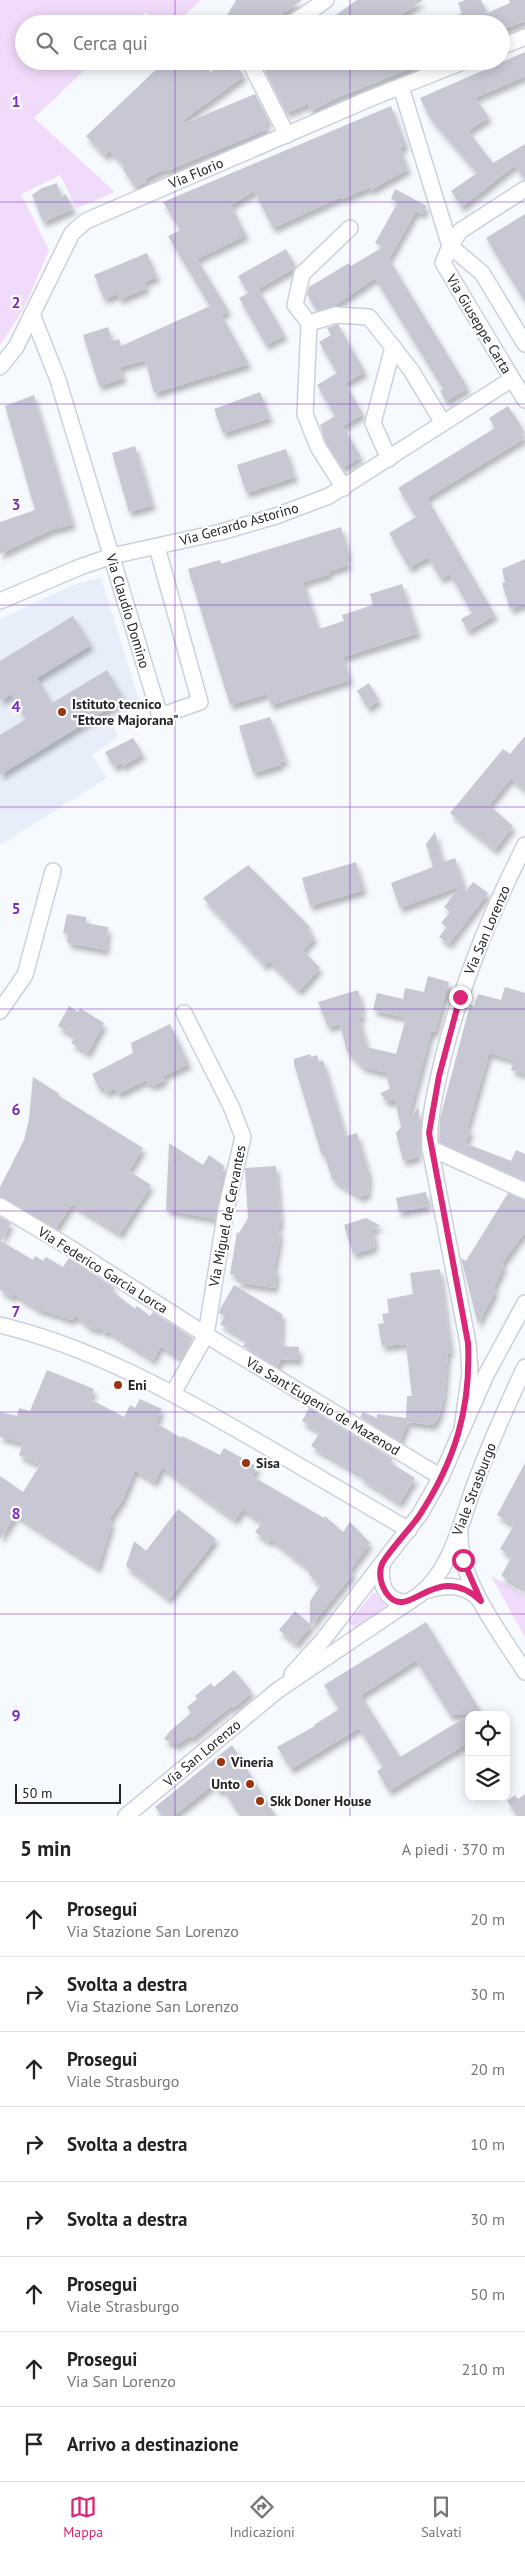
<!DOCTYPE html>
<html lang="it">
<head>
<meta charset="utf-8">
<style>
  :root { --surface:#fff; --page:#f2f2f2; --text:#222; --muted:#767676; --line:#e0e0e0; --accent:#db2777 }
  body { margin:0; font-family:"PT Sans",sans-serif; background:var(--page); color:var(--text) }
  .controls { position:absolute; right:15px; bottom:15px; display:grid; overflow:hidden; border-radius:10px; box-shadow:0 2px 12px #0003 }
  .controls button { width:45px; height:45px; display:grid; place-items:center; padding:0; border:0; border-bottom:1px solid var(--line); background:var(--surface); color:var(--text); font:25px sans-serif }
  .scale { position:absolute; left:15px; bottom:12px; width:106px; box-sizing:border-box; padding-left:5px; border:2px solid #202327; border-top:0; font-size:14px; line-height:18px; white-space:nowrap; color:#202327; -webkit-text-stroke:4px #fff; paint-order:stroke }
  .stop { position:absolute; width:15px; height:15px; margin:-11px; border:4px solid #db2777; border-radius:50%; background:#fff }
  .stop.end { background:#db2777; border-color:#fff; box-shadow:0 1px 5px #0008 }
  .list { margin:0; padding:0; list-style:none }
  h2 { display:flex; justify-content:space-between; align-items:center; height:65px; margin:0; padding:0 20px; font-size:21px }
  h2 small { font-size:16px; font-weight:400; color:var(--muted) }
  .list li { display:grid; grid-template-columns:32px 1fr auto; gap:15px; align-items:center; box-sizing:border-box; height:75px; padding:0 20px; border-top:1px solid var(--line) }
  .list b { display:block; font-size:19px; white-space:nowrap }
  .list p { margin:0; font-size:16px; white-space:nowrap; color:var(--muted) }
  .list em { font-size:16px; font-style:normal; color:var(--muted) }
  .icon { flex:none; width:28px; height:28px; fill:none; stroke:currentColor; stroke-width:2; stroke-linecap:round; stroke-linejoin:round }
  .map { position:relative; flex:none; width:525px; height:1816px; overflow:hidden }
  .search { position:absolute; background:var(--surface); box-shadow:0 2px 12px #0003; left:15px; right:15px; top:15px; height:55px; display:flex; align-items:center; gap:12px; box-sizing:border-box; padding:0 18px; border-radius:28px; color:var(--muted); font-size:19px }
  .sheet { height:665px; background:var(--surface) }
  nav { display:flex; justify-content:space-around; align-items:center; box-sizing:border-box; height:70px; border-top:1px solid var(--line); background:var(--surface); font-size:14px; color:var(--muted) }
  nav a { display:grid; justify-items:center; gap:2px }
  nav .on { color:var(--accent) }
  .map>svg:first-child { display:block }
</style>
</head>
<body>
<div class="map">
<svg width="525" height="1816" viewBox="0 0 525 1816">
  <defs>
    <filter id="shadow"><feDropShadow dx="3" dy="5.5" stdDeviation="2.5" flood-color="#0004"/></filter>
  </defs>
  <rect width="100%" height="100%" fill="#f6f9fe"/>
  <!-- built -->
  <polygon fill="#e7eef9" points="101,578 140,703 110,720 118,737 92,755 107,778 0,845 0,619 75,584"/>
  <!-- green -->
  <g fill="#f0dbfa">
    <polygon points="0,0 201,0 175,24 158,24 146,12 133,24 24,24 24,61 94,61 34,118 115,192 77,208 60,175 21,194 49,250 23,310 0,345"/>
    <polygon points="491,1576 525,1595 525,1637"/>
    <polygon points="374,1592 387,1608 356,1629 349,1622"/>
  </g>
  <!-- building -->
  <g fill="#c8c8d5" filter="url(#shadow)">
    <polygon points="236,0 302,0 267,24 222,24"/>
    <polygon points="357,0 423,0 388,24 323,24"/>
    <polygon points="465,0 481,0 487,13 510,3 509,0 525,0 525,21 501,30 501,24 440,24 462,13 458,3"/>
    <polygon points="525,52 525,76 475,98 489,117 468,131 493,163 525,144 525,180 515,165 462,207 451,191 477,173 430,118 420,98"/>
    <polygon points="165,61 199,61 211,72 225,61 232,61 244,76 183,120 185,123 255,94 269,121 265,123 268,129 166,171 165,169 145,179 147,182 135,187 123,169 125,167 110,151 105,156 86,136"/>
    <polygon points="267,61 426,61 426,62 334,99 311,111 308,104 286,113 262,65"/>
    <polygon points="391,106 406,145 400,148 408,169 371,190 370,187 342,199 341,197 273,228 254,191 231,205 246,235 197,259 229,311 221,314 249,364 154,393 145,360 120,367 124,378 99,386 83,335 108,327 112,341 119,339 121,346 210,306 168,236 180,230 163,202"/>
    <polygon points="57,183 61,197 66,194 73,209 43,222 32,195 42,188"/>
    <polygon points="395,189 427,206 422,214 416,211 389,259 468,388 446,401 440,391 443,389 375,278 334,306 317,311 307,294 309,287 349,263 351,266 383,247 375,243 398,202 391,199"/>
    <polygon points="525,214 525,302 486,238"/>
    <polygon points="286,249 296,267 258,289 285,335 266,345 239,298 248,293 238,276"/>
    <polygon points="147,253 157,277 144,282 147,288 120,299 118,294 104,299 94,275"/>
    <polygon points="338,324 365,372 345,383 363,414 343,426 361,457 342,468 326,443 320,425 335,416 317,385 337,373 319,342 331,335 327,328"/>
    <polygon points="260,392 270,418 223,433 214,409"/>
    <polygon points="34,395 73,524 51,530 0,554 0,522 35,510 5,406"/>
    <polygon points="508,406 523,429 520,431 525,438 427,498 495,615 468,631 461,619 472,613 450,574 441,579 428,557 409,568 389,533 416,517 398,488 495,428 489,418"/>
    <polygon points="135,446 153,505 129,512 112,453"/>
    <polygon points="286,449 295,477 246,493 237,465"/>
    <polygon points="341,527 349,555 346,556 349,565 329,571 330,574 303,582 319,629 344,621 342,615 373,605 370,594 402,584 418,633 343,657 350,680 271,705 267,694 230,705 188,569 220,560 221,564"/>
    <polygon points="525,559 525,604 510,609 502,583 505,582 502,569"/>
    <polygon points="73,616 91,645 37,678 52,703 107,670 124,699 0,775 0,735 26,719 11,694 0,701 0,661"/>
    <polygon points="369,683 379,700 368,708 357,691"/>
    <polygon points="270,717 286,761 280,762 281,765 253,773 239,726"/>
    <polygon points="525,736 525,790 511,778 489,805 513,826 495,850 450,813 503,749 510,754"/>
    <polygon points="133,738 143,754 123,766 121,763 114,767 105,752"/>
    <polygon points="435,832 443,862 455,858 466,891 473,882 488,893 449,944 439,937 447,927 441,923 450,912 444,907 460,886 400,908 391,883 433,867 426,844"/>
    <polygon points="356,862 364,890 310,906 302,878"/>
    <polygon points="248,865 310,927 308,930 315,937 303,950 320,968 299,991 269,961 265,966 203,898"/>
    <polygon points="67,914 86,917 86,923 108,927 106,950 67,943 68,934 63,933"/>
    <polygon points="428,976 449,982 435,1032 431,1032 408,1119 419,1107 418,1157 403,1161 396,1133 401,1127 395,1101 386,1101 380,1093 390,1089 386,1073 363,1067 347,1052 340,1024 328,1027 318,1002 358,990 363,1008 360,1007 363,1017 359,1018 367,1047 396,1054 406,1018 373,1010 377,993 403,999 405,988 424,992"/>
    <polygon points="505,987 525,993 525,1074 511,1070 514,1060 489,1053 467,1129 471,1131 465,1143 511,1161 516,1150 525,1154 525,1181 439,1142 440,1118 470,1005 474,1006 478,994 501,1000"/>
    <polygon points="69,1006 78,1012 80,1008 104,1023 88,1053 71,1043 76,1037 58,1026"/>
    <polygon points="170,1024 189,1064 163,1076 165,1080 153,1086 152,1083 148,1085 146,1080 118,1094 115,1088 106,1093 103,1087 99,1089 92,1074 133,1053 131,1043"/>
    <polygon points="310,1054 311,1057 317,1055 319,1062 323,1060 346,1136 357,1133 369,1173 368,1194 360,1197 332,1179 325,1157 321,1153 294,1064 294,1059"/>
    <polygon points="33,1077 58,1093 59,1096 143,1148 129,1171 151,1185 120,1234 72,1204 56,1228 0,1197 0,1187 24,1140 29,1119"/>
    <polygon points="169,1143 203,1165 209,1155 224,1166 215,1219 166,1210"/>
    <polygon points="276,1166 281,1224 278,1225 280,1237 274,1269 277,1270 275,1288 236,1282 240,1276 230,1274 237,1232 239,1233 248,1218 245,1168"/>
    <polygon points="426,1192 429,1206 399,1212 396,1198"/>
    <polygon points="508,1193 525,1200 525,1232 502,1263 504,1266 493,1289 496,1290 478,1324 461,1258 466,1261"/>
    <polygon points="0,1217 11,1223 1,1241 33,1260 35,1256 43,1261 46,1257 63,1267 69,1258 115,1288 112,1291 135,1309 137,1306 150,1316 153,1312 193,1338 182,1359 161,1346 153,1360 108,1331 106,1333 98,1327 96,1330 88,1326 75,1315 72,1320 38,1309 14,1294 12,1297 0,1290"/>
    <polygon points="366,1218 381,1226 372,1229 375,1240 374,1248 353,1254 344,1225"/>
    <polygon points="440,1269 451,1352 448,1353 444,1397 439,1416 433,1425 408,1422 400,1441 360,1417 363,1412 377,1418 377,1414 406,1418 407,1396 412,1396 406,1344 382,1346 378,1324 384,1323 382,1314 389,1313 387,1299 413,1294 410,1273"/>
    <polygon points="234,1285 282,1314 281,1346 299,1347 299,1360 281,1359 277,1367 243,1346 247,1340 220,1324 225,1316 219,1313 220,1309"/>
    <polygon points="47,1370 94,1389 90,1399 124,1417 130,1405 135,1408 140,1399 162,1409 156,1423 181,1438 182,1436 220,1455 224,1448 258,1467 252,1476 324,1518 325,1516 343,1532 350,1522 370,1543 350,1570 353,1574 296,1644 279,1630 295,1611 310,1624 310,1601 320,1586 309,1574 309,1569 271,1539 269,1542 255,1532 262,1523 243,1509 235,1520 162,1467 155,1482 135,1470 123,1499 109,1520 112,1522 98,1568 16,1515 0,1539 0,1476 23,1492 40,1465 19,1455 23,1443 0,1437 0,1412 17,1416 19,1408 30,1411"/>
    <polygon points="309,1408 393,1459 391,1463 415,1478 400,1503 361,1478 363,1476 311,1446 320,1432 302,1421"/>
    <polygon points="525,1463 525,1589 501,1576 512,1556 500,1549 514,1525 497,1515"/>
    <polygon points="178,1509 216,1539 169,1599 126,1566 134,1541 146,1551"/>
    <polygon points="426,1622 483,1715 450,1715 416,1660 361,1695 400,1757 469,1715 469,1742 389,1791 377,1771 383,1767 359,1728 291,1769 277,1747 315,1726 314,1725 339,1709 324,1685"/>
    <polygon points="234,1670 252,1692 233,1708 231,1706 192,1738 190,1736 176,1745 164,1739 170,1731 191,1713 187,1707 197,1699 195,1696 211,1683 214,1687"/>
    <polygon points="232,1745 276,1816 240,1816 223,1789 219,1792 214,1784 173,1816 162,1816 155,1807"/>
    <polygon points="525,1794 525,1816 517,1816 507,1801 515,1795 518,1799"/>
  </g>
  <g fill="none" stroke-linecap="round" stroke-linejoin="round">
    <!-- minor casing -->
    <g stroke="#cad1dc" stroke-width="18">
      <g id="minor">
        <polyline points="291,24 326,0"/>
        <polyline points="501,47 525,37"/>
        <polyline points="249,61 287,135"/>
        <polyline points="401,87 450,246 482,273 525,344"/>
        <polyline points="525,189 460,231 450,246 443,263 525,400"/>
        <polyline points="350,228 302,274 295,305 309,323 336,315 369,317 411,370 443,423"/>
        <polyline points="32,314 58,380 160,716 200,702 157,547"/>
        <polyline points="309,323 305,414 318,447 344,488"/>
        <polyline points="0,367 16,347 72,233 86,221 369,99 465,61"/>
        <polyline points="389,459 373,423 393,347"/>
        <polyline points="0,601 80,567 112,556 221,532 276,516 329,496 512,379"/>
        <polyline points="0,1011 25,975 53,871"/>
        <polyline points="430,1148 525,1191"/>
        <polyline points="0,1206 72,1249 206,1335 441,1477"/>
        <path d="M0,1325C92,1347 174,1393 255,1440C306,1470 358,1500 409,1530"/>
        <polyline points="173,1393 206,1335 226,1210 243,1137 231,1106 184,1013"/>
        <path d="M462,1429L470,1372L468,1343L430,1148C428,1118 436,1088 443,1058C462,983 490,914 525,845"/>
        <path d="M460,1533C459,1582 500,1632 525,1672"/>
        <path d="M382,1565C379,1585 386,1603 409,1602"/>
        <path d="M425,1591C445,1585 462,1583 478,1598"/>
        <polyline points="292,1674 323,1640 420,1514 441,1477 486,1375 525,1303"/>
        <path d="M126,1816L278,1690L419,1595C454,1568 462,1515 478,1476C492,1439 508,1403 525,1367"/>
      </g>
    </g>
    <!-- minor -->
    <use href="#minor" stroke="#fff" stroke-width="15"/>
  </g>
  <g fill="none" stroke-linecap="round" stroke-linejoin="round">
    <!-- route -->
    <path stroke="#db2777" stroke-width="6" d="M460,997L439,1076L429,1133L468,1343C471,1409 455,1461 419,1516C410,1529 387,1553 382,1564C377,1576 383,1592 392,1599C412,1615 439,1561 481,1601L463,1560"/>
  </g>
  <!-- grid -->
  <path fill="none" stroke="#7b2cbf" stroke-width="1" stroke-opacity="0.55" d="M175,0V24M350,0V24M175,61V1816M350,61V1816M0,202H525M0,404H525M0,605H525M0,807H525M0,1009H525M0,1211H525M0,1412H525M0,1614H525"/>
  <!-- markers -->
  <g fill="#9b350f" stroke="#fff" stroke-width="2">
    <circle cx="62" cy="712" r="5"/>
    <circle cx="118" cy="1385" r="5"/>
    <circle cx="246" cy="1463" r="5"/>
    <circle cx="221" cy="1762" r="5"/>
    <circle cx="250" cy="1784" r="5"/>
    <circle cx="260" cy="1801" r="5"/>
  </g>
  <g text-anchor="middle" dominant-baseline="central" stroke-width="4.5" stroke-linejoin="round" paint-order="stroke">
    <!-- street labels -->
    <g font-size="14" fill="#202327" stroke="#fff">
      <text transform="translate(196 173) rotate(-23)">Via Florio</text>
      <text transform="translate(479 324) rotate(59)">Via Giuseppe Carta</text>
      <text transform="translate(239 524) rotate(-16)">Via Gerardo Astorino</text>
      <text transform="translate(128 611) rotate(73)">Via Claudio Domino</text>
      <text transform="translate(487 930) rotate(-67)">Via San Lorenzo</text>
      <text transform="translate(227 1216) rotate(-79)">Via Miguel de Cervantes</text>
      <text transform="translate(103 1270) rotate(32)">Via Federico Garcia Lorca</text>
      <text transform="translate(323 1406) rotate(31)">Via Sant'Eugenio de Mazenod</text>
      <text transform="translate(474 1489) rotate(-69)">Viale Strasburgo</text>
      <text transform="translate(202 1753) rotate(-40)">Via San Lorenzo</text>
    </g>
    <!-- poi labels -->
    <g font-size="14" font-weight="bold" fill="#202327" stroke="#fff" text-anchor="start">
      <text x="72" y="704">Istituto tecnico<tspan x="72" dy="16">"Ettore Majorana"</tspan></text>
      <text x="128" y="1385">Eni</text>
      <text x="256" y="1463">Sisa</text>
      <text x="231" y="1762">Vineria</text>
      <text x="240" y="1784" text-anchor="end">Unto</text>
      <text x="270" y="1801">Skk Doner House</text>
    </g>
  </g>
  <g font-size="16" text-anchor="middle" font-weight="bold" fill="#7b2cbf" stroke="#fff" stroke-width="4.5" stroke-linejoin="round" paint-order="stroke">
    <text x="16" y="107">1</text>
    <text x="16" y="308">2</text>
    <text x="16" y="510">3</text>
    <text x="16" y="712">4</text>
    <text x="16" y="914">5</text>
    <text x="16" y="1115">6</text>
    <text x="16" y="1317">7</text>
    <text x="16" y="1519">8</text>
    <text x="16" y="1721">9</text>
  </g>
</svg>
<div class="controls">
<button><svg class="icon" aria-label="locate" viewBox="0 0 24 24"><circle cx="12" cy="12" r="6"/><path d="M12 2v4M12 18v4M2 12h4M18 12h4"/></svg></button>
<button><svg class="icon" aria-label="layers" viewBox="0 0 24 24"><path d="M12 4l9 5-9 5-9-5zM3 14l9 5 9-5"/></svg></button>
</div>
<div class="scale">50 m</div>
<div class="stop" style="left:463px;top:1560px"></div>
<div class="stop end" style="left:460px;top:997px"></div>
<div class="search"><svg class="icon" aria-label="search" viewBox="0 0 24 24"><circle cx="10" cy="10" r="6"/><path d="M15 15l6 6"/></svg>Cerca qui</div>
</div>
<section class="sheet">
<h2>5 min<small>A piedi · 370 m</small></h2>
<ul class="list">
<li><svg class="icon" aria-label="ahead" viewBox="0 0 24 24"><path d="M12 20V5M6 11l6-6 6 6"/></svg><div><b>Prosegui</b><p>Via Stazione San Lorenzo</p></div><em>20 m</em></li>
<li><svg class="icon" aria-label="right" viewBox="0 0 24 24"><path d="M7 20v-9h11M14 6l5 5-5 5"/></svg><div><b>Svolta a destra</b><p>Via Stazione San Lorenzo</p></div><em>30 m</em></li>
<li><svg class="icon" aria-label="ahead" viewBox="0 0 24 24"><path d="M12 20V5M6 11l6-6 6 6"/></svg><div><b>Prosegui</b><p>Viale Strasburgo</p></div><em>20 m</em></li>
<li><svg class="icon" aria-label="right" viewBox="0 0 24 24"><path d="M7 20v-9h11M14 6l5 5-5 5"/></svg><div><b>Svolta a destra</b></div><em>10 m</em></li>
<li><svg class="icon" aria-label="right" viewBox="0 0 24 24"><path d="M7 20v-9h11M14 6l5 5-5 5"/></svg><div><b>Svolta a destra</b></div><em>30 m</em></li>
<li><svg class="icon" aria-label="ahead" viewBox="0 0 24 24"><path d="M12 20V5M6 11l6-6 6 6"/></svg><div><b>Prosegui</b><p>Viale Strasburgo</p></div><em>50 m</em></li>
<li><svg class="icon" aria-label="ahead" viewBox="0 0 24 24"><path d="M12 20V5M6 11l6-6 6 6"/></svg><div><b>Prosegui</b><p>Via San Lorenzo</p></div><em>210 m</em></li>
<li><svg class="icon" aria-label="arrive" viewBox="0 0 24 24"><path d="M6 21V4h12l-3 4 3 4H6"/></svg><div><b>Arrivo a destinazione</b></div></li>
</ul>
</section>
<nav>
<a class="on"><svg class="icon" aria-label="map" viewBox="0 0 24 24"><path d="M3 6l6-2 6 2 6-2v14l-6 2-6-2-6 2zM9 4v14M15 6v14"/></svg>Mappa</a>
<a><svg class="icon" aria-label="directions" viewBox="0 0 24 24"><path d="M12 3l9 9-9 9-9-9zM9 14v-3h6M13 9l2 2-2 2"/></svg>Indicazioni</a>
<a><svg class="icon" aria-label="saved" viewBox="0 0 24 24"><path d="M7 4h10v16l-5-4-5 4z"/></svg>Salvati</a>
</nav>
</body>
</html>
